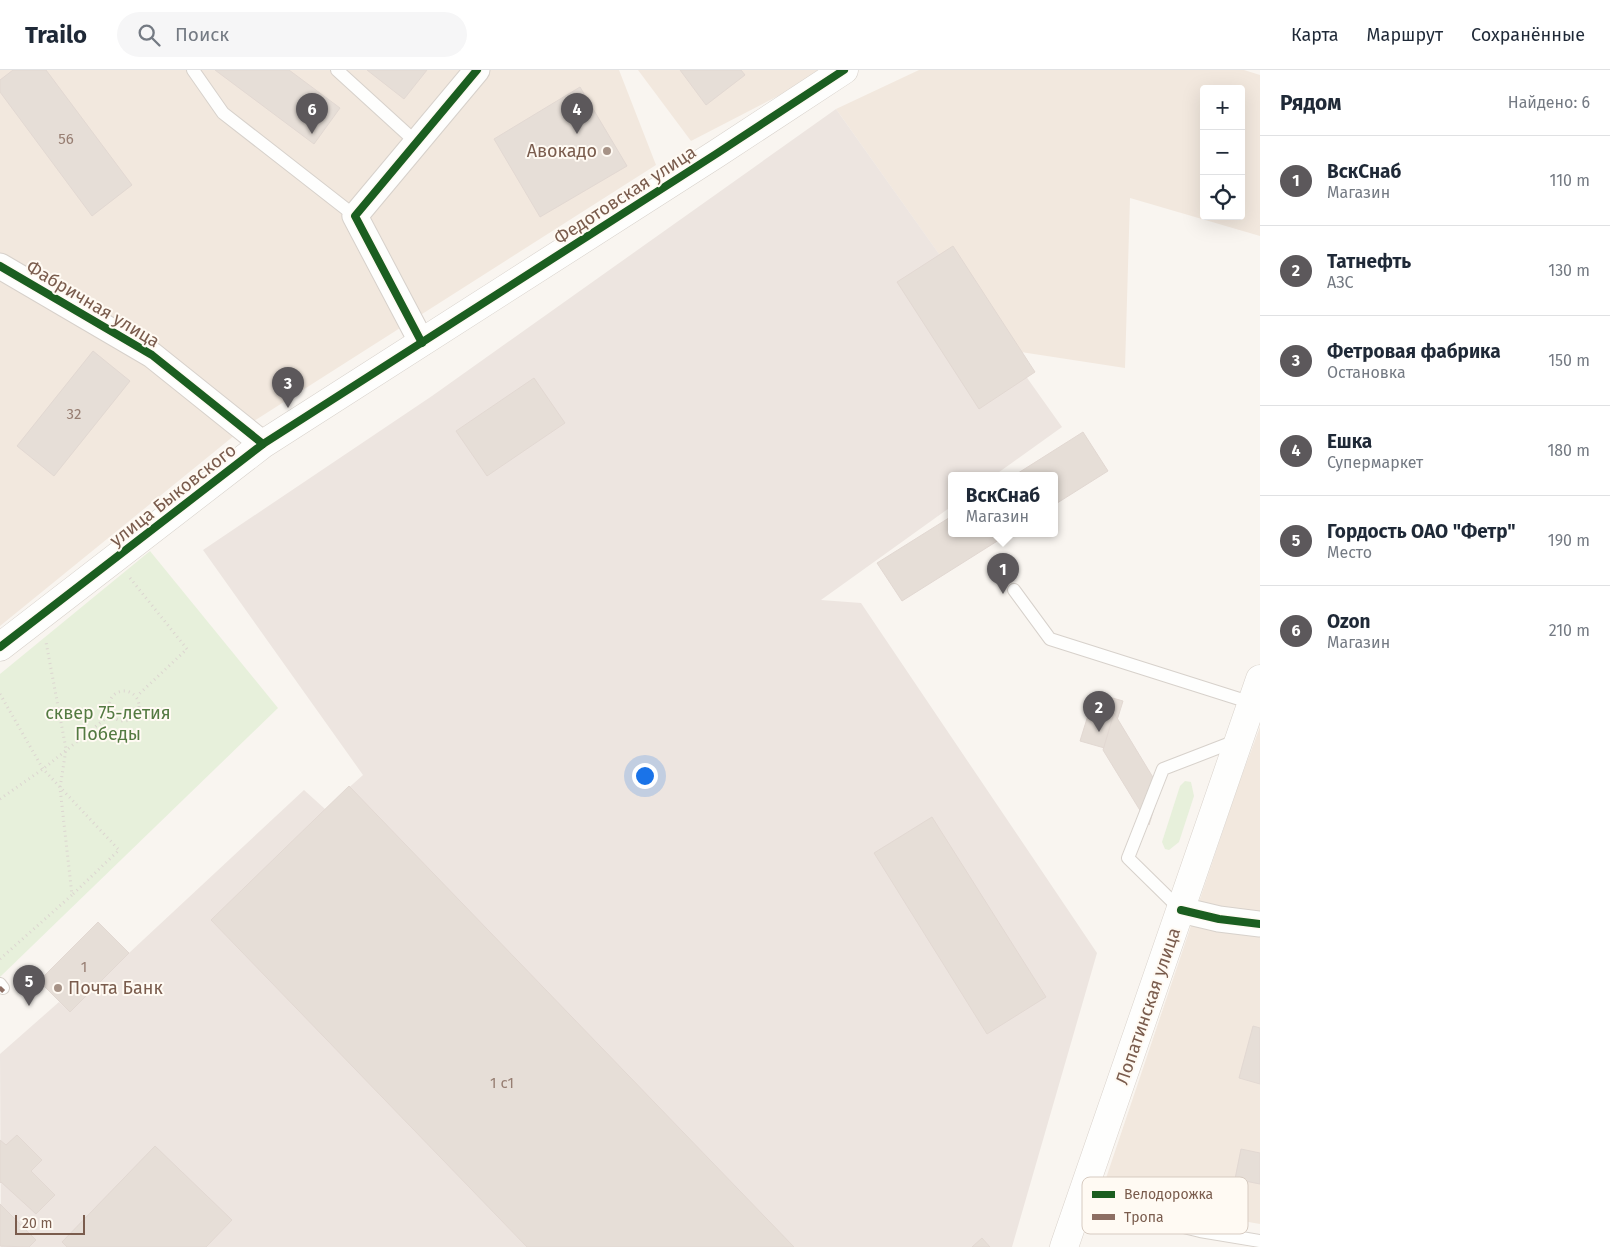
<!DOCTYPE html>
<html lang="ru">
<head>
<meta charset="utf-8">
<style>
  :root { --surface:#fff; --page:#f6f6f7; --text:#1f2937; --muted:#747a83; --line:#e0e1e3; --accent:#5c585b }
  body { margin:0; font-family:"Fira Sans",sans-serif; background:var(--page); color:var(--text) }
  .controls { position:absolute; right:15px; top:15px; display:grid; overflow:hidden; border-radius:5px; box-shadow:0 5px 20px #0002 }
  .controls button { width:45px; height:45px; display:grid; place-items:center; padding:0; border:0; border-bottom:1px solid var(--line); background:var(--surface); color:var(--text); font:25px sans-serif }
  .scale { position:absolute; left:15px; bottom:12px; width:70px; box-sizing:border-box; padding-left:5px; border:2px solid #7a5c4d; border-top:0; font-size:14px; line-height:18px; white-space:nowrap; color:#7a5c4d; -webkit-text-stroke:4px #fffaf3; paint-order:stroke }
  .you { position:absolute; left:644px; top:705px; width:18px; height:18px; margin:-12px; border:4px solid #fff; border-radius:50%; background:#1a73e8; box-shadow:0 0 0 8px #1a73e833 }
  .badge { display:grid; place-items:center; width:32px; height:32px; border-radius:50%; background:var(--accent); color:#fff; font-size:16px; font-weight:700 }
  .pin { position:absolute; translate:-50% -41px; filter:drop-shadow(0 1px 2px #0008) }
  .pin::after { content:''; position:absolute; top:26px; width:18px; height:15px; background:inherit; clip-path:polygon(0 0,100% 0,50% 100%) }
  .popup { position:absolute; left:948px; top:402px; width:110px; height:65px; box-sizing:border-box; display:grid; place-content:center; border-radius:5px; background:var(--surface); filter:drop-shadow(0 1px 4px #0005); font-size:16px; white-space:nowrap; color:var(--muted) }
  .popup b { font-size:19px; color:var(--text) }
  .popup::after { content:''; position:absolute; left:50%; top:100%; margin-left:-10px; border:10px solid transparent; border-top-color:var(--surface) }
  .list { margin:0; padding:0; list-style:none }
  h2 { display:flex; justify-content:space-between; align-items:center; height:65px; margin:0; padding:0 20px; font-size:21px }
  h2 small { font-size:16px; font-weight:400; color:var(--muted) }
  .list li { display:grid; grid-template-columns:32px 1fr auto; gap:15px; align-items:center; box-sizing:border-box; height:90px; padding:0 20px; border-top:1px solid var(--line) }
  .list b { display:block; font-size:19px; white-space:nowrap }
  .list p { margin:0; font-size:16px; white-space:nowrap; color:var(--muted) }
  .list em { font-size:16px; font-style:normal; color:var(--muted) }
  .icon { flex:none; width:28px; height:28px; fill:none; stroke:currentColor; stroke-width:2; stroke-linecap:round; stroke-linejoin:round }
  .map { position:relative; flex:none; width:1260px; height:1177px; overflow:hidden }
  header { display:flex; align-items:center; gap:30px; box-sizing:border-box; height:70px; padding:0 25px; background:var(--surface); border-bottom:1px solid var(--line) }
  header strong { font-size:24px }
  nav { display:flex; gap:28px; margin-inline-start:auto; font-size:18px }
  .search { width:350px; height:45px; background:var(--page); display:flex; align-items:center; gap:12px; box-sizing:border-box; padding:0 18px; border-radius:28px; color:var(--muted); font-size:19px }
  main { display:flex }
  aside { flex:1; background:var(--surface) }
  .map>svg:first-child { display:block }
</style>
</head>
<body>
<header>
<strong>Trailo</strong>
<div class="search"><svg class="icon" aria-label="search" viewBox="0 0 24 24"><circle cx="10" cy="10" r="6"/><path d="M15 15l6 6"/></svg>Поиск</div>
<nav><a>Карта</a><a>Маршрут</a><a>Сохранённые</a></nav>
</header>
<main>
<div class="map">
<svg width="1260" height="1177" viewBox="0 0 1260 1177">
  <rect width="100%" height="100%" fill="#f9f5f0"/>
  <!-- residential -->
  <g fill="#f2e8de" fill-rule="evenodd">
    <polygon points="0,0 619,0 656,95 246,356 0,556"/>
    <polygon points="638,0 828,0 691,71"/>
    <path d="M919,0H1244L1260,5V166L1130,128L1125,298L1007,280L836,39ZM1204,19H1241V146H1204Z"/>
    <polygon points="1260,657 1260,1154 1100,1126 1238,716"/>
  </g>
  <!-- industrial -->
  <polygon fill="#ede5e0" points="836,39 1062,357 995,405 952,405 952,436 821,530 861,533 1097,883 1012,1177 1,1177 0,984 59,932 70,942 129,883 304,720 325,739 363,705 203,480 432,326"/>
  <!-- green -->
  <g fill="#e7f0db">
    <polygon points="150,481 278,638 0,907 0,604"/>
    <polygon points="1185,711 1191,712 1194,726 1179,772 1169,780 1165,779 1162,772 1180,716"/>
  </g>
  <!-- building -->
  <g fill="#e6ded7" stroke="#e2d8d2">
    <polygon points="13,0 46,0 132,115 92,146 0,22 0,10"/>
    <polygon points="215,0 289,0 340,38 314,74"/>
    <polygon points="367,0 427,0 404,29"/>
    <polygon points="680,0 741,0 745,5 706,35"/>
    <polygon points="580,17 627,96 540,147 494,69"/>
    <polygon points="953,176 1035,302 979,339 897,212"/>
    <polygon points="93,281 130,311 54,406 17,376"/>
    <polygon points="534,308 565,353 487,406 456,361"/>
    <polygon points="1083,362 1108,401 1054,435 1054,405 1015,405"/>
    <polygon points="952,446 952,463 1010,463 902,531 877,493"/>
    <polygon points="1095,623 1123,631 1108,679 1080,671"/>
    <polygon points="1114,643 1160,719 1149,755 1103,680"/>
    <polygon points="349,716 794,1177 527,1177 211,850"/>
    <polygon points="932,747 1046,927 987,964 874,783"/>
    <polygon points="98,852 129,883 70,942 39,911"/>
    <polygon points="1253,956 1260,958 1260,1014 1239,1008"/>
    <polygon points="17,1065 42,1090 31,1101 55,1125 36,1144 1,1112 0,1113 0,1070 6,1075"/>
    <polygon points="155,1076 232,1150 206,1177 67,1177 62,1172"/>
    <polygon points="1241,1079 1260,1083 1260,1114 1235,1109"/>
    <polygon points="0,1134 36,1170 29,1177 0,1176"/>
    <polygon points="982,1168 990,1177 972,1177"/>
  </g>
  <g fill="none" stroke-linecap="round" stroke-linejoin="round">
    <!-- service casing -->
    <g stroke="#d7d1cb" stroke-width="14">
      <g id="service">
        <polyline points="193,0 223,43 355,146"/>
        <polyline points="337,0 417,73"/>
        <polyline points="1014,520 1050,569 1252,633"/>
        <polyline points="1181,840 1128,788 1163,699 1238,670"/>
        <polyline points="0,914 3,918"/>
        <polyline points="1080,1132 1200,1161 1260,1171"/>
      </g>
    </g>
    <!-- minor casing -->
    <g stroke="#d7d1cb" stroke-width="27">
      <g id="minor">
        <polyline points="0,196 152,285 263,374"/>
        <polyline points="422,273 355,146 477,0"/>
        <polyline points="1181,840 1219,849 1260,854"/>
      </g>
    </g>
    <!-- tertiary casing -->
    <g stroke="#d7d1cb" stroke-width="29">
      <polyline id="tertiary" points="0,577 263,374 716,84 844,0"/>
    </g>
    <!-- secondary casing -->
    <g stroke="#d9d2cb" stroke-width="29">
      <polyline id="secondary" points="1064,1177 1260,609"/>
    </g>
    <!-- path -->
    <g stroke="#dcd5d0" stroke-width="3" stroke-dasharray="1 4" stroke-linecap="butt">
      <polyline points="130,508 187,579 137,626"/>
      <circle cx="124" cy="636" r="15"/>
      <polyline points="0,624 43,699 119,780 72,825"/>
      <polyline points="0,729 43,699 111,644"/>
      <polyline points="0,889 72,825 60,718 66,679 46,572"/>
    </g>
    <!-- service -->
    <use href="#service" stroke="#fefefd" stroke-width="12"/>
    <!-- minor -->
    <use href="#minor" stroke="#fefefd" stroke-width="25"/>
    <!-- tertiary -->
    <use href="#tertiary" stroke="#fefefd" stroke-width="28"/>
    <!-- secondary -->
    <use href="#secondary" stroke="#fefefd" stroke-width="28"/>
    <!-- quiet -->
    <polyline stroke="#8d6e63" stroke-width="6" stroke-dasharray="12 6" stroke-linecap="butt" points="0,921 3,918"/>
    <!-- cycleway casing -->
    <g stroke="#fffaf3" stroke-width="11">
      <g id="cycleway">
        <polyline points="0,196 152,285 263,374"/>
        <polyline points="422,273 355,146 477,0"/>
        <polyline points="0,577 263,374 716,84 844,0"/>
        <polyline points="1181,840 1219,849 1260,854"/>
      </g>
    </g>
    <!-- cycleway -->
    <use href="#cycleway" stroke="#1b5e20" stroke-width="8"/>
  </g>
  <!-- markers -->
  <g fill="#a69286" stroke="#fffaf3" stroke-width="2">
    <circle cx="607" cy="81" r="5"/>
    <circle cx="58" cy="918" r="5"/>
  </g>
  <g text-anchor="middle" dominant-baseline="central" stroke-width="4" stroke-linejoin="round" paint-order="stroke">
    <!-- number labels -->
    <g font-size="15" fill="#977e72">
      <text x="66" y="69">56</text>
      <text x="74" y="344">32</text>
      <text x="84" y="897">1</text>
      <text x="502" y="1013">1 с1</text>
    </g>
    <!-- poi labels -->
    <g font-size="18" fill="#7a5c4d" stroke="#fffaf3" text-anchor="end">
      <text x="597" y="81">Авокадо</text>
      <text x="68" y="918" text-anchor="start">Почта Банк</text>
    </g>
    <!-- street labels -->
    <g font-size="18" fill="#7a5c4d" stroke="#fffaf3">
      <text transform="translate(625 125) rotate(-33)">Федотовская улица</text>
      <text transform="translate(93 234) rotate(31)">Фабричная улица</text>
      <text transform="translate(173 425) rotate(-38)">улица Быковского</text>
      <text transform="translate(1148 936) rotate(-71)">Лопатинская улица</text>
    </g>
    <!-- park labels -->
    <g font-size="18" fill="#537a41" stroke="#fffaf3">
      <text x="108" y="643">сквер 75-летия<tspan x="108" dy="21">Победы</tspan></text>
    </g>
  </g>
  <!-- legend -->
  <rect x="1082" y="1107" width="166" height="57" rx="8" fill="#fffaf3" stroke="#d7cbc1" stroke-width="1"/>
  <rect x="1092" y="1121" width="23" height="7" fill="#1b5e20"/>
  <rect x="1092" y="1144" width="23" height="6" fill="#8d6e63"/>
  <g font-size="14" fill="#7a5c4d">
    <text x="1124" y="1129">Велодорожка</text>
    <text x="1124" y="1152">Тропа</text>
  </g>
</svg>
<div class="controls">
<button>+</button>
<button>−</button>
<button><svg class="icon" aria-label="locate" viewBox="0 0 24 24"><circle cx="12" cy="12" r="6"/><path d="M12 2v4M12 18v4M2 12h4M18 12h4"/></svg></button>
</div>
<div class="scale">20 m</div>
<div class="you"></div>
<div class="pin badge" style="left:1003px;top:524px">1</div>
<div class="popup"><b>ВскСнаб</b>Магазин</div>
<div class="pin badge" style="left:1099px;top:662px">2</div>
<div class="pin badge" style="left:288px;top:338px">3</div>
<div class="pin badge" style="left:577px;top:64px">4</div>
<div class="pin badge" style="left:29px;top:936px">5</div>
<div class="pin badge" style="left:312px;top:64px">6</div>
</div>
<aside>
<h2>Рядом<small>Найдено: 6</small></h2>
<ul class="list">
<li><span class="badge">1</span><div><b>ВскСнаб</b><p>Магазин</p></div><em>110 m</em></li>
<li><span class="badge">2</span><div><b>Татнефть</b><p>АЗС</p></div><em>130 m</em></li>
<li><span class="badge">3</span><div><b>Фетровая фабрика</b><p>Остановка</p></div><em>150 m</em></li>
<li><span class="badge">4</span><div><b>Ешка</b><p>Супермаркет</p></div><em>180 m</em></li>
<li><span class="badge">5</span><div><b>Гордость ОАО &quot;Фетр&quot;</b><p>Место</p></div><em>190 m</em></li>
<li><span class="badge">6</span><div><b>Ozon</b><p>Магазин</p></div><em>210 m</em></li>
</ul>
</aside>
</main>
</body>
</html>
